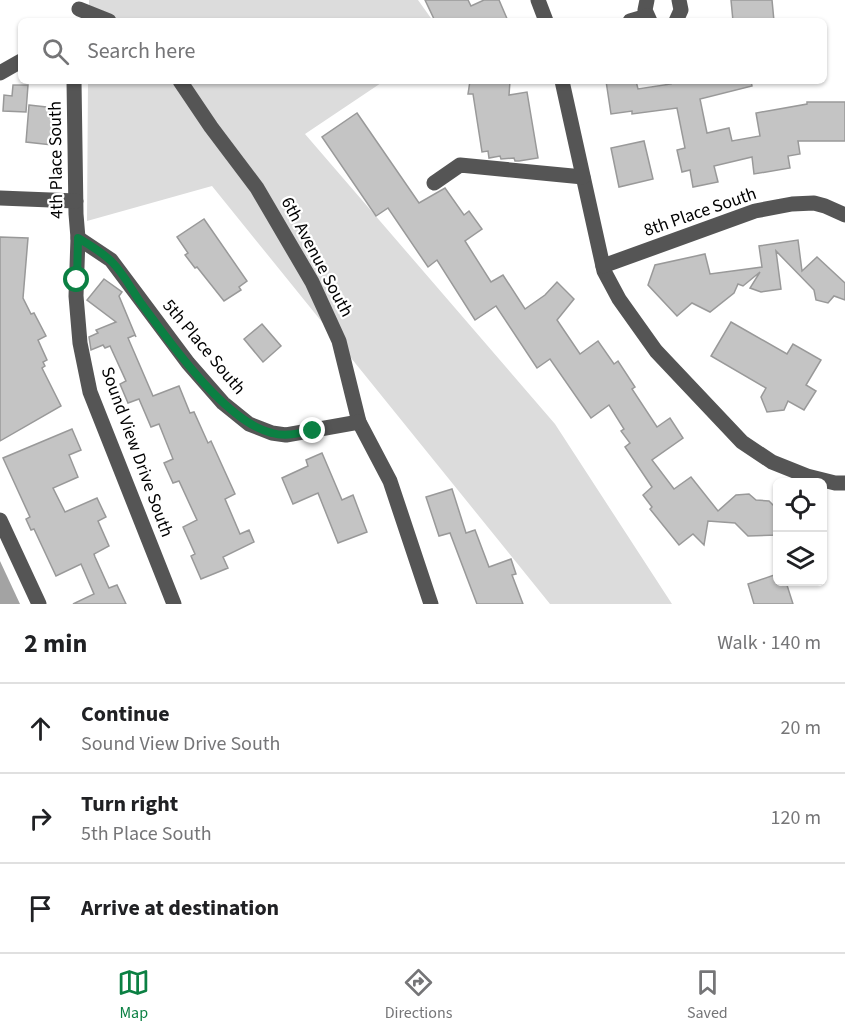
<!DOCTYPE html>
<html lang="en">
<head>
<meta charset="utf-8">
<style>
  :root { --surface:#fff; --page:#f6f6f6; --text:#202124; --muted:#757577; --line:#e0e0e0; --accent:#0b8043 }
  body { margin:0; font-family:"Source Sans 3",sans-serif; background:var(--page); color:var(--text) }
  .controls { position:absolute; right:18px; bottom:18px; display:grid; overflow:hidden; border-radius:9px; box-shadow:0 2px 4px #0004 }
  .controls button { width:54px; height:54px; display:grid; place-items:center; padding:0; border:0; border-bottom:2px solid var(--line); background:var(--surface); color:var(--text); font:30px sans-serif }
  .stop { position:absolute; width:18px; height:18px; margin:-14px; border:4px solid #0b8043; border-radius:50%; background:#fff }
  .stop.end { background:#0b8043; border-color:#fff; box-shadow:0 2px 6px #0008 }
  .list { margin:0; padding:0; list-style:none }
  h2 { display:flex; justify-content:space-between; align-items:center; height:78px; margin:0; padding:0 24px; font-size:26px }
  h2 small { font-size:20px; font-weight:400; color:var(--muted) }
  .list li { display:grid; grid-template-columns:39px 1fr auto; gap:18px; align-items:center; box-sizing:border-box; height:90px; padding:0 24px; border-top:2px solid var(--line) }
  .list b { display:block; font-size:22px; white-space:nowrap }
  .list p { margin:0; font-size:20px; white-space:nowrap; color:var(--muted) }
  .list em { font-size:20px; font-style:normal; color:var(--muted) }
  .icon { flex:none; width:33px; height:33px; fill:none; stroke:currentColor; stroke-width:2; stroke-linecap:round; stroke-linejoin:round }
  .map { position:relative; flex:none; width:845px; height:604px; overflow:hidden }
  .search { position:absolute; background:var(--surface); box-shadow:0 2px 4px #0004; left:18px; right:18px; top:18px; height:66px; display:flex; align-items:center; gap:15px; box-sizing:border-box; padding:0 21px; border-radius:9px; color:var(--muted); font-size:22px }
  .sheet { height:348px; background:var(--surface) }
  nav { display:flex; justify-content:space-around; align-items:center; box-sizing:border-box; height:84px; border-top:2px solid var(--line); background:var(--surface); font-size:16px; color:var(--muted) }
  nav a { display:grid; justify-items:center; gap:3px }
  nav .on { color:var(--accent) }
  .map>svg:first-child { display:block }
</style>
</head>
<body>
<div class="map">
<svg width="845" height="604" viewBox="0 0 845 604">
  <rect width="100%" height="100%" fill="#fff"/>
  <!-- green -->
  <g fill="#dcdcdc">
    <polygon points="89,0 418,0 433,21 89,21"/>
    <polygon points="88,81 384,81 305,134 555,424 672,604 550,604 212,186 87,221"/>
  </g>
  <!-- water -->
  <polygon fill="#a3a3a3" points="0,561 20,604 0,604"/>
  <!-- building -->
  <g fill="#c4c4c4" stroke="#999" stroke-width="1.5">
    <polygon points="425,0 468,0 471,6 484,0 499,0 508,21 435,21"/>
    <polygon points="731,0 772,0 774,21 733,21"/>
    <polygon points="470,81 510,81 509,95 527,92 538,158 519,161 515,161 514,158 501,159 500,156 489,158 488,151 482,152 473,94 468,94"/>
    <polygon points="606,81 636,81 638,89 671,84 670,81 751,81 752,86 700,99 707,133 729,128 732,141 760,136 756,113 807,104 807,102 845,102 845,141 798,141 800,154 788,156 790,168 754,174 752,157 714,166 718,182 693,187 690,170 682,172 677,150 685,148 677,108 632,114 632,111 611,114"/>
    <polygon points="13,85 28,85 26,112 3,111 4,95 12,96"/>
    <polygon points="29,105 55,108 52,145 26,142"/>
    <polygon points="357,113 419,203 445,188 464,215 469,211 482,229 465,241 491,282 503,275 525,309 545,295 557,282 574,299 557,320 580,354 598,341 614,364 618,361 635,387 632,389 657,427 670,418 683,438 652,460 674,489 691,477 718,511 736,495 749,494 756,500 769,501 777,509 777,535 748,536 735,523 708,521 704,545 693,534 679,545 650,509 652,507 643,495 652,487 625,447 630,443 621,431 624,429 609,405 591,418 550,359 537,368 496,306 475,320 437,260 428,267 388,208 376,216 322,137"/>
    <polygon points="644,141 653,179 619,187 611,148"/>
    <polygon points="204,219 247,281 239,287 241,290 224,301 197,267 195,268 185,255 188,253 177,237"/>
    <polygon points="0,237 28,238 23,298 31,314 34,313 46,336 38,340 47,360 43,362 45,366 42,368 61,406 0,441"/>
    <polygon points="798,240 802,271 817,257 845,283 845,300 834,296 828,303 816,300 814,290 776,251 781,289 761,292 750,288 760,272 743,286 738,284 734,293 710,312 692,303 677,316 648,285 655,265 705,254 710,274 762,267 759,246"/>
    <polygon points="104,279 122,292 119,296 136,337 135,335 128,338 153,396 179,386 190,413 194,412 208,443 211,441 235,494 225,499 240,534 249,530 254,542 223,557 228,568 201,579 191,556 195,554 183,527 197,520 179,481 173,483 164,463 173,459 159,424 151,427 139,399 128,403 120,384 126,381 110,346 105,348 103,345 91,350 89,337 98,333 96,330 116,322 87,300"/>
    <polygon points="731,322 787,354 793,344 821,360 806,385 816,391 804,410 788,401 784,410 767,412 761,397 766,388 711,356"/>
    <polygon points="262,324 281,346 263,362 244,339"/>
    <polygon points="72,429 81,450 69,455 78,477 53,488 65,512 97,498 106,517 98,521 109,546 94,554 95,557 109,588 117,585 126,604 73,604 94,594 81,564 56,576 34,529 31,530 26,519 30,517 3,458"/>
    <polygon points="322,453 342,500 353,495 367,532 338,543 318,493 293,504 282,478 308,466 306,460"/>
    <polygon points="452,489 466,533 475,530 489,567 511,559 516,574 512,575 523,604 477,604 450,533 439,536 426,497"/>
    <polygon points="777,574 777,582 786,582 793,604 754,604 748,584"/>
  </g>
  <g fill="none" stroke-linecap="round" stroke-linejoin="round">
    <!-- minor -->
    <g stroke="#555" stroke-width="15">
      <polyline points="538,0 546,21"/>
      <polyline points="647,0 645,10 650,21"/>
      <polyline points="79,9 109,21"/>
      <polyline points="630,21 647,16"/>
      <polyline points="676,21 681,10 679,0"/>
      <polyline points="0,73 21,61"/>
      <polyline points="74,81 76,214 78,238 76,296 80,343 90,392 174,604"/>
      <polyline points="180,81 211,127 257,188 312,282 339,341 359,422 390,481 431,604"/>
      <polyline points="562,81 604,271 619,299 656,351 742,442 772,462 807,476 835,483 845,483"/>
      <polyline points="434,183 460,165 583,177"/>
      <polyline points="0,198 76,201"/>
      <polyline points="78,238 111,260 188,363 223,403 249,424 272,433 286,435 359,422"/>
      <polyline points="603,266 755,211 792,204 814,203 825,206 845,215"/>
      <polyline points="0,520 39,604"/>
    </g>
  </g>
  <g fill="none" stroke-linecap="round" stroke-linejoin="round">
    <!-- route -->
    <path stroke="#0b8043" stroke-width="8" d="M77,280L78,238C90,245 102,252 112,262C124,274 131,289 141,303C169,341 225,422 272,433C286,437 299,433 313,431"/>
  </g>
  <g text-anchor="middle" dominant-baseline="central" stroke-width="4.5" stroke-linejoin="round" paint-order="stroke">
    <!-- street labels -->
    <g font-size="18" fill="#000" stroke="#fff">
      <text transform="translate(56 160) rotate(-91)">4th Place South</text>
      <text transform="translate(700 212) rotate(-19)">8th Place South</text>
      <text transform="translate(317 257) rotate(62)">6th Avenue South</text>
      <text transform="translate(204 347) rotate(50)">5th Place South</text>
      <text transform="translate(137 452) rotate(70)">Sound View Drive South</text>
    </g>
  </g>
</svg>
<div class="controls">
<button><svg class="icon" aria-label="locate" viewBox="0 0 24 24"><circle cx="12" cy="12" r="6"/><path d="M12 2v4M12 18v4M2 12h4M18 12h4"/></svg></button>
<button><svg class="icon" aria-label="layers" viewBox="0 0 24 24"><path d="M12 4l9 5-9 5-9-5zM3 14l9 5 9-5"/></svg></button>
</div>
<div class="stop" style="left:77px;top:280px"></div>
<div class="stop end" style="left:313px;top:431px"></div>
<div class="search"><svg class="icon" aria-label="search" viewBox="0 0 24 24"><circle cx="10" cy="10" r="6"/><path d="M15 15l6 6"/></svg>Search here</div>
</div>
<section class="sheet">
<h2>2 min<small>Walk · 140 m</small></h2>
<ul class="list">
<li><svg class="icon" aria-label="ahead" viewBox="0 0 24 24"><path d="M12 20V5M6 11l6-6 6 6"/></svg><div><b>Continue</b><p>Sound View Drive South</p></div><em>20 m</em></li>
<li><svg class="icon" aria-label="right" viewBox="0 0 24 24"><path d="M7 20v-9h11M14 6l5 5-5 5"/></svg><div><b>Turn right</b><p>5th Place South</p></div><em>120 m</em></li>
<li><svg class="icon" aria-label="arrive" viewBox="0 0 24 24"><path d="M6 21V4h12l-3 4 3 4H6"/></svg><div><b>Arrive at destination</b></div></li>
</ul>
</section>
<nav>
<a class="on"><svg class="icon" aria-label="map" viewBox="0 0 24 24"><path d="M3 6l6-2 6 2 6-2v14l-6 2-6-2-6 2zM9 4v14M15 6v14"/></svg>Map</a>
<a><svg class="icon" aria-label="directions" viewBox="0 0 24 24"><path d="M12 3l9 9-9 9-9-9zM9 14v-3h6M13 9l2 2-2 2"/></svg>Directions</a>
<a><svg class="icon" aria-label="saved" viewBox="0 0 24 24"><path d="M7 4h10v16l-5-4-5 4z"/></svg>Saved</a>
</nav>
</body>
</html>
